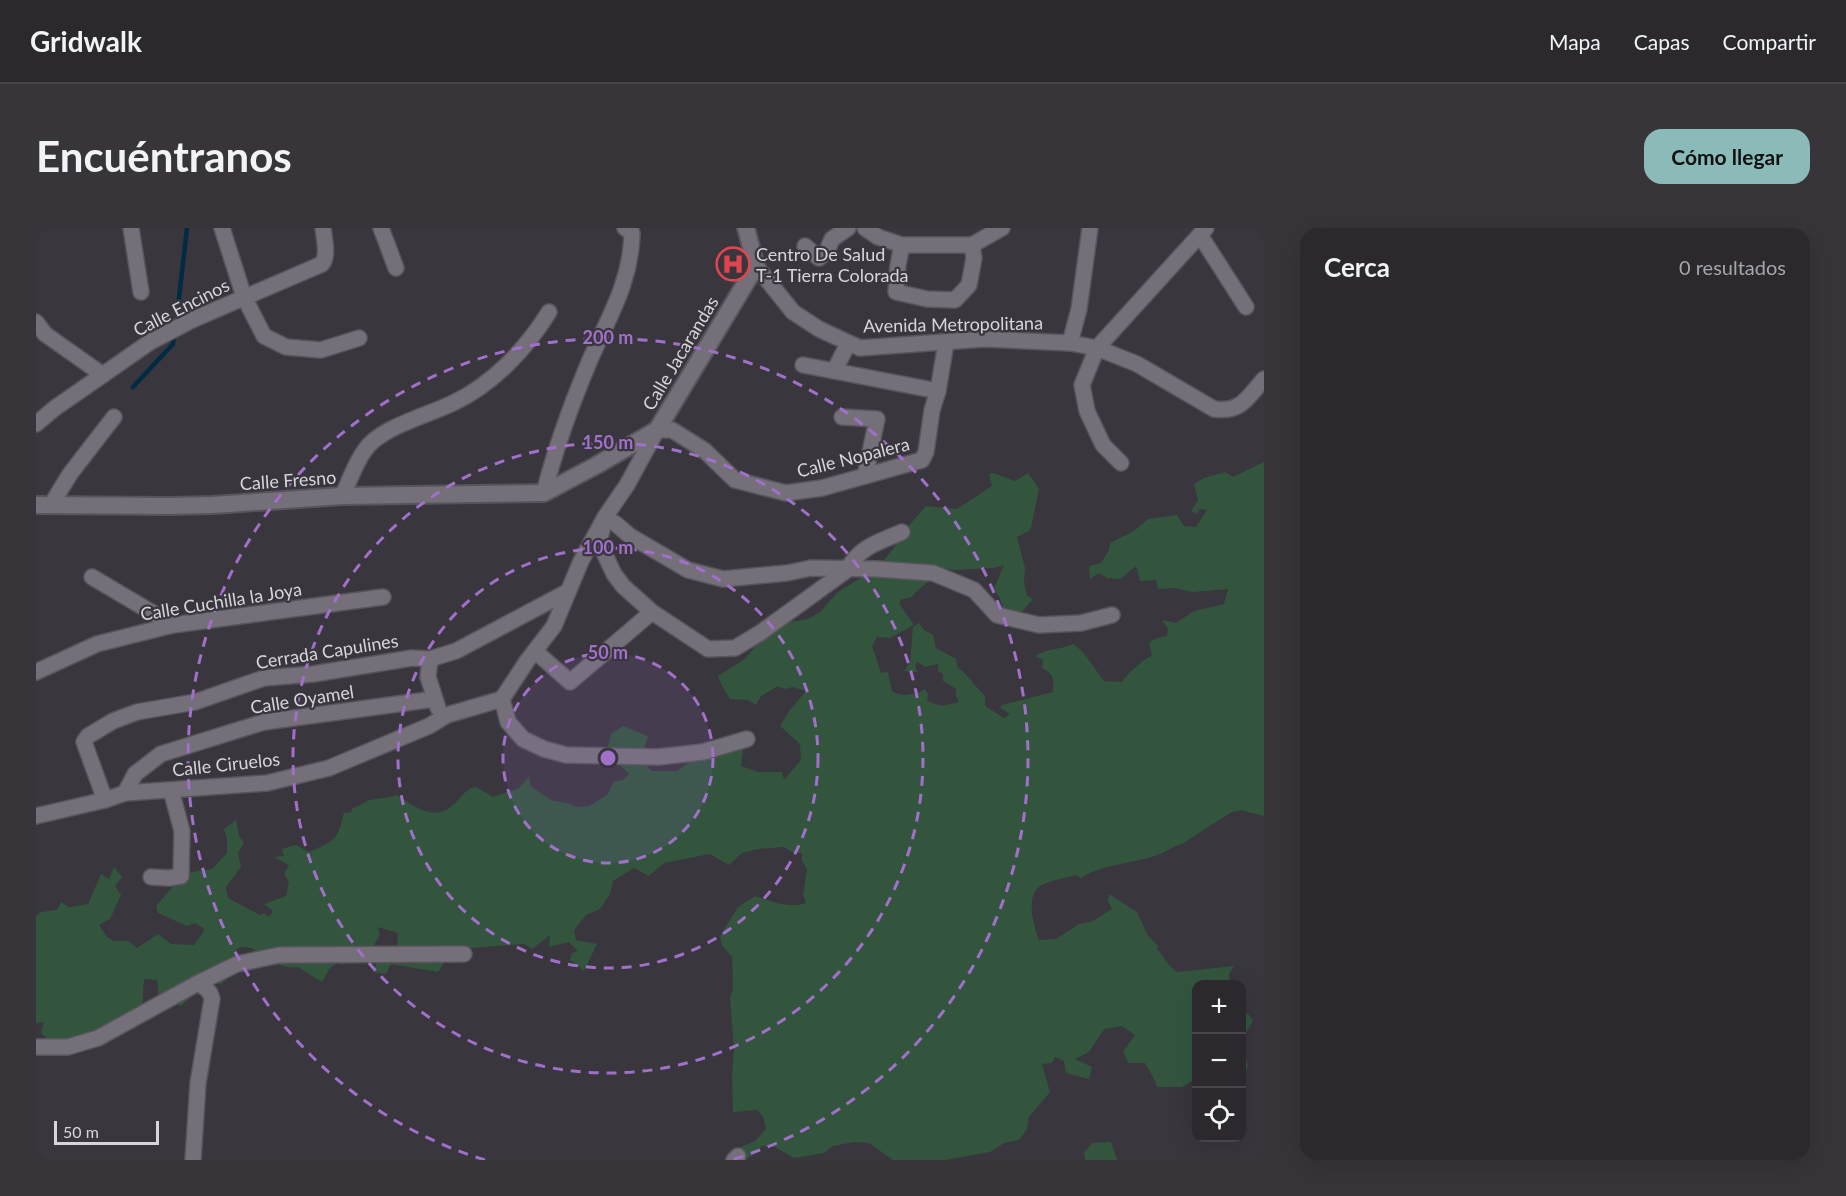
<!DOCTYPE html>
<html lang="es">
<head>
<meta charset="utf-8">
<style>
  :root { --surface:#2b282e; --page:#37343a; --text:#f1f3f6; --muted:#a6a6aa; --line:#47444a; --accent:#8bbbb9 }
  body { margin:0; font-family:Lato,sans-serif; background:var(--page); color:var(--text) }
  .controls { position:absolute; right:18px; bottom:18px; display:grid; overflow:hidden; border-radius:12px; box-shadow:0 6px 24px #0002 }
  .controls button { width:54px; height:54px; display:grid; place-items:center; padding:0; border:0; border-bottom:2px solid var(--line); background:var(--surface); color:var(--text); font:30px sans-serif }
  .scale { position:absolute; left:18px; bottom:15px; width:105px; box-sizing:border-box; padding-left:6px; border:3px solid #d7d5da; border-top:0; font-size:16px; line-height:21px; white-space:nowrap; color:#d7d5da; -webkit-text-stroke:4px #39363e; paint-order:stroke }
  .list { margin:0; padding:0; list-style:none }
  h2 { display:flex; justify-content:space-between; align-items:center; height:78px; margin:0; padding:0 24px; font-size:26px }
  h2 small { font-size:20px; font-weight:400; color:var(--muted) }
  .icon { flex:none; width:33px; height:33px; fill:none; stroke:currentColor; stroke-width:2; stroke-linecap:round; stroke-linejoin:round }
  .map { position:relative; flex:none; width:1228px; height:932px; overflow:hidden; border-radius:18px }
  header { display:flex; align-items:center; gap:36px; box-sizing:border-box; height:84px; padding:0 30px; background:var(--surface); border-bottom:2px solid var(--line) }
  header strong { font-size:28px }
  nav { display:flex; gap:33px; margin-inline-start:auto; font-size:21px }
  .intro { display:flex; align-items:center; justify-content:space-between; box-sizing:border-box; height:144px; padding:0 36px }
  h1 { margin:0; font-size:42px }
  .button { padding:15px 27px; border-radius:18px; background:var(--accent); color:#111; font-size:21px; font-weight:700 }
  main { display:flex; gap:36px; padding:0 36px }
  aside { flex:1; background:var(--surface); border-radius:18px; box-shadow:0 6px 24px #0002 }
  .map>svg:first-child { display:block }
</style>
</head>
<body>
<header>
<strong>Gridwalk</strong>
<nav><a>Mapa</a><a>Capas</a><a>Compartir</a></nav>
</header>
<div class="intro"><h1>Encuéntranos</h1><a class="button">Cómo llegar</a></div>
<main>
<div class="map">
<svg width="1228" height="932" viewBox="0 0 1228 932">
  <rect width="100%" height="100%" fill="#39363e"/>
  <!-- green -->
  <g fill="#33553e">
    <path d="M1228,234V588L1205,582L1194,585L1146,616C1137,618 1132,623 1124,626C1098,636 1069,635 1045,650L1040,647C1032,649 1010,654 1004,658C989,669 998,699 1003,712L1020,711L1043,696L1057,693L1076,681L1072,673L1073,666L1101,684L1111,706L1122,718L1121,721C1128,728 1132,739 1141,744L1198,738L1193,746L1194,756H1160V851L1146,859H1121C1119,851 1113,843 1109,835H1093L1087,824L1099,807L1086,798L1068,801L1053,824L1039,831L1056,839L1053,851L1030,845L1028,833L1019,829L1016,835L1006,836L1014,864L993,889L991,901L983,912L968,915L954,924L909,932H857L833,915L818,914L797,918L788,925L758,930L739,919L726,918L716,928L706,932L700,921L719,913L730,901L727,889L721,882L697,884L696,848L698,820L694,770L697,761L696,729L686,717L684,708L702,679L719,668C736,673 752,681 770,675L767,667L771,641L766,633V625L756,624L748,619L721,621L706,625L693,637L674,626L628,635L613,648L598,640L577,653L574,666L564,681L550,687L538,702L540,712L561,716L548,743L534,732L536,725L542,723L533,714L513,719L514,707L496,721L488,716L420,721L409,733L402,744L355,736L350,746L337,744L345,722L361,718L362,705L342,699L344,707L336,720L317,727L307,737L303,734L294,740L286,754L262,739C255,741 241,736 233,735C223,724 215,715 200,721L198,746L185,756L165,752L155,761L157,767L145,778L138,774L123,773L121,752L108,751L106,781L40,824L28,827C22,818 13,813 5,805L8,794L0,795V688L5,684L21,682L25,674L33,679L52,676L65,646L73,651L78,639L86,649L79,658L85,667L74,691L63,697L71,709L78,713H92L101,720L122,706L135,716L158,717L168,703L167,700L159,695L151,698L122,685L120,678L149,645L176,641L191,625V611L188,601L200,592L203,607L208,615L202,625L205,639L190,659L192,670L224,687L228,685L233,689L237,683L228,676L250,668L253,654L248,646L253,637L238,629L248,628L246,621L260,617L273,624C283,619 298,615 302,604C305,599 306,591 308,585L315,584L316,580C324,579 328,573 335,572C344,570 352,570 361,567C382,581 402,596 422,572C428,566 431,560 440,559L457,569L483,560L493,549L495,559L517,573L531,575L541,579L553,578L571,567L578,554L587,552L593,546L571,524L575,506L587,498L612,508L604,532L616,543H641L658,531L707,521L705,538L722,544H746L748,552L765,532L764,516L744,498L753,483L770,463L757,459L748,461L742,458L725,468L720,477L712,472L694,471L685,456L682,448L710,430L736,397L772,391L784,384L802,364L841,340L858,320L868,303L890,278L921,281L956,258L953,246L958,245L979,253L992,245L1003,261L995,300L993,303L981,309L989,340L988,354L991,368L997,371L982,388L969,392L964,370L958,361L968,337L957,340L918,342L908,340C900,349 881,361 876,369L864,372V377L878,397L854,410L841,409L836,418L845,445L852,444L856,463C866,470 879,467 889,461L892,466L891,473L906,478L923,474L920,468V461L907,453V446L902,443V436L889,439L881,434L879,437L881,444L868,443L874,434L877,399L883,395L887,401L897,407L900,420L920,431L922,440C933,447 939,459 949,468V478L968,490L974,486L964,480L966,477L1017,464C1018,451 1018,446 1006,440L1007,432L999,428C1011,420 1025,422 1037,416L1046,423L1068,453L1086,454C1090,447 1108,430 1116,428L1113,415L1119,411L1131,408L1132,401L1126,392L1140,395L1158,383L1188,376L1192,361L1156,364L1138,360L1122,361L1120,352L1104,353L1100,338L1084,351L1071,350L1063,345L1054,351L1053,338L1065,335L1073,322L1074,315L1098,303L1112,291L1141,287L1148,298L1160,299L1171,282L1164,281L1161,286L1155,283L1162,272L1158,256L1168,250L1189,244L1197,249Z"/>
    <polygon points="1206,783 1213,787 1217,793 1208,808 1209,826 1212,838 1206,854"/>
    <polygon points="1075,914 1081,932 1049,932 1048,925 1056,915"/>
  </g>
  <g fill="none" stroke-linecap="round" stroke-linejoin="round">
    <!-- stream -->
    <g stroke="#012b42" stroke-width="4.5">
      <polyline points="142,79 151,0"/>
      <polyline points="97,159 137,116 138,106"/>
    </g>
    <!-- minor casing -->
    <g stroke="#58545b" stroke-width="18">
      <g id="minor">
        <polyline points="95,0 105,64"/>
        <polyline points="186,0 208,69 228,108 250,119 285,122 323,110"/>
        <polyline points="345,0 360,40"/>
        <polyline points="829,0 842,9 866,17 936,17 966,0"/>
        <polyline points="1164,7 1210,79"/>
        <polyline points="866,17 862,37 860,64 891,71 919,72 933,57 938,30 936,17"/>
        <polyline points="769,18 783,30 791,23 796,11 812,0"/>
        <path d="M720,38L757,84L783,101L824,120L948,111L1034,115L1061,120L1101,136L1178,181C1205,185 1211,170 1228,151"/>
        <polyline points="0,94 9,106 67,147"/>
        <polyline points="1034,115 1043,81 1054,0"/>
        <polyline points="767,137 902,163"/>
        <polyline points="798,143 812,116"/>
        <polyline points="806,189 841,191 829,248"/>
        <path d="M0,196L19,180L114,114L156,92L286,36C293,27 288,11 287,0"/>
        <polyline points="1085,235 1067,217 1051,183 1046,157 1061,120 1170,0"/>
        <path d="M508,265C519,222 534,180 551,139C570,93 595,57 596,5L589,0"/>
        <path d="M306,268C314,253 319,235 329,222C344,199 393,187 417,175C457,156 490,121 513,84"/>
        <polyline points="15,277 34,246 78,189"/>
        <polyline points="569,289 580,296 594,308 652,342 687,351 751,345 775,340 840,341 897,345 938,362 961,387 1003,397 1045,395 1076,387"/>
        <path d="M567,298L563,314L578,346L587,358L616,384L672,421L699,420L724,405L811,342C824,318 843,314 866,304"/>
        <polyline points="56,349 137,397"/>
        <polyline points="499,423 534,454 616,384"/>
        <polyline points="394,431 392,449 402,480"/>
        <polyline points="0,444 61,416 137,397 347,369"/>
        <polyline points="466,471 491,433 518,398 545,333 569,289 591,257 621,202 636,202 668,222 699,252 750,265 786,260 886,232 890,224 896,182 902,163 910,115"/>
        <polyline points="466,471 472,494 487,511 508,521 530,527 622,529 667,524 711,511"/>
        <polyline points="89,565 99,546 125,526 228,494 399,471"/>
        <polyline points="69,572 48,514 52,508 77,493 101,484 159,474 228,450 277,446 376,430 394,431 420,423 531,364"/>
        <polyline points="0,588 69,572 89,565 231,555 293,540 393,498 411,487 466,471"/>
        <polyline points="115,649 133,650 145,648 146,603 135,562"/>
        <polyline points="162,755 201,736 243,727 428,726"/>
        <path d="M0,819H32L62,810L162,755C169,760 174,762 176,771L162,855L157,932"/>
        <polyline points="698,932 702,928"/>
      </g>
    </g>
    <!-- tertiary casing -->
    <g stroke="#58545b" stroke-width="20">
      <polyline id="tertiary" points="0,277 134,278 177,277 306,268 508,265 561,237 621,202 720,38 710,0"/>
    </g>
    <!-- minor -->
    <use href="#minor" stroke="#746f79" stroke-width="15"/>
    <!-- tertiary -->
    <use href="#tertiary" stroke="#746f79" stroke-width="16"/>
  </g>
  <!-- distance rings -->
  <circle cx="572" cy="530" r="105" fill="#a070ca" fill-opacity=".12"/>
  <g fill="none" stroke="#a070ca" stroke-width="3" stroke-dasharray="10 8">
    <circle cx="572" cy="530" r="105"/>
    <circle cx="572" cy="530" r="210"/>
    <circle cx="572" cy="530" r="315"/>
    <path d="M449 932A420 420 0 1 1 695 932"/>
  </g>
  <!-- icons -->
  <defs>
    <g id="hospital-ring" transform="scale(1.725)"><circle r="9.5" fill="#39363e" stroke="#e0444e" stroke-width="1.5"/><path d="M-5-5h3v3.5h4V-5h3V5h-3V1.5h-4V5h-3Z" fill="#e0444e"/></g>
  </defs>
  <g fill-rule="evenodd">
    <use href="#hospital-ring" x="697" y="36"/>
  </g>
  <g text-anchor="middle" dominant-baseline="central" stroke-width="4.5" stroke-linejoin="round" paint-order="stroke">
    <!-- poi labels -->
    <g font-size="18" fill="#d7d5da" stroke="#39363e" text-anchor="start">
      <text x="720" y="26">Centro De Salud<tspan x="720" dy="21">T-1 Tierra Colorada</tspan></text>
    </g>
    <!-- street labels -->
    <g font-size="18" fill="#d7d5da" stroke="#39363e">
      <text transform="translate(145 79) rotate(-27)">Calle Encinos</text>
      <text transform="translate(917 96) rotate(-1)">Avenida Metropolitana</text>
      <text transform="translate(644 125) rotate(-59)">Calle Jacarandas</text>
      <text transform="translate(817 229) rotate(-14)">Calle Nopalera</text>
      <text transform="translate(252 252) rotate(-4)">Calle Fresno</text>
      <text transform="translate(185 373) rotate(-9)">Calle Cuchilla la Joya</text>
      <text transform="translate(291 423) rotate(-9)">Cerrada Capulines</text>
      <text transform="translate(266 471) rotate(-9)">Calle Oyamel</text>
      <text transform="translate(190 536) rotate(-6)">Calle Ciruelos</text>
    </g>
  </g>
  <circle cx="572" cy="530" r="9" fill="#a070ca" stroke="#39363e" stroke-width="3"/>
  <g font-size="18" text-anchor="middle" font-weight="bold" fill="#a070ca" stroke="#39363e" stroke-width="4.5" stroke-linejoin="round" paint-order="stroke">
    <text x="572" y="116">200 m</text>
    <text x="572" y="221">150 m</text>
    <text x="572" y="326">100 m</text>
    <text x="572" y="431">50 m</text>
  </g>
</svg>
<div class="controls">
<button>+</button>
<button>−</button>
<button><svg class="icon" aria-label="locate" viewBox="0 0 24 24"><circle cx="12" cy="12" r="6"/><path d="M12 2v4M12 18v4M2 12h4M18 12h4"/></svg></button>
</div>
<div class="scale">50 m</div>
</div>
<aside>
<h2>Cerca<small>0 resultados</small></h2>
<ul class="list">
</ul>
</aside>
</main>
</body>
</html>
